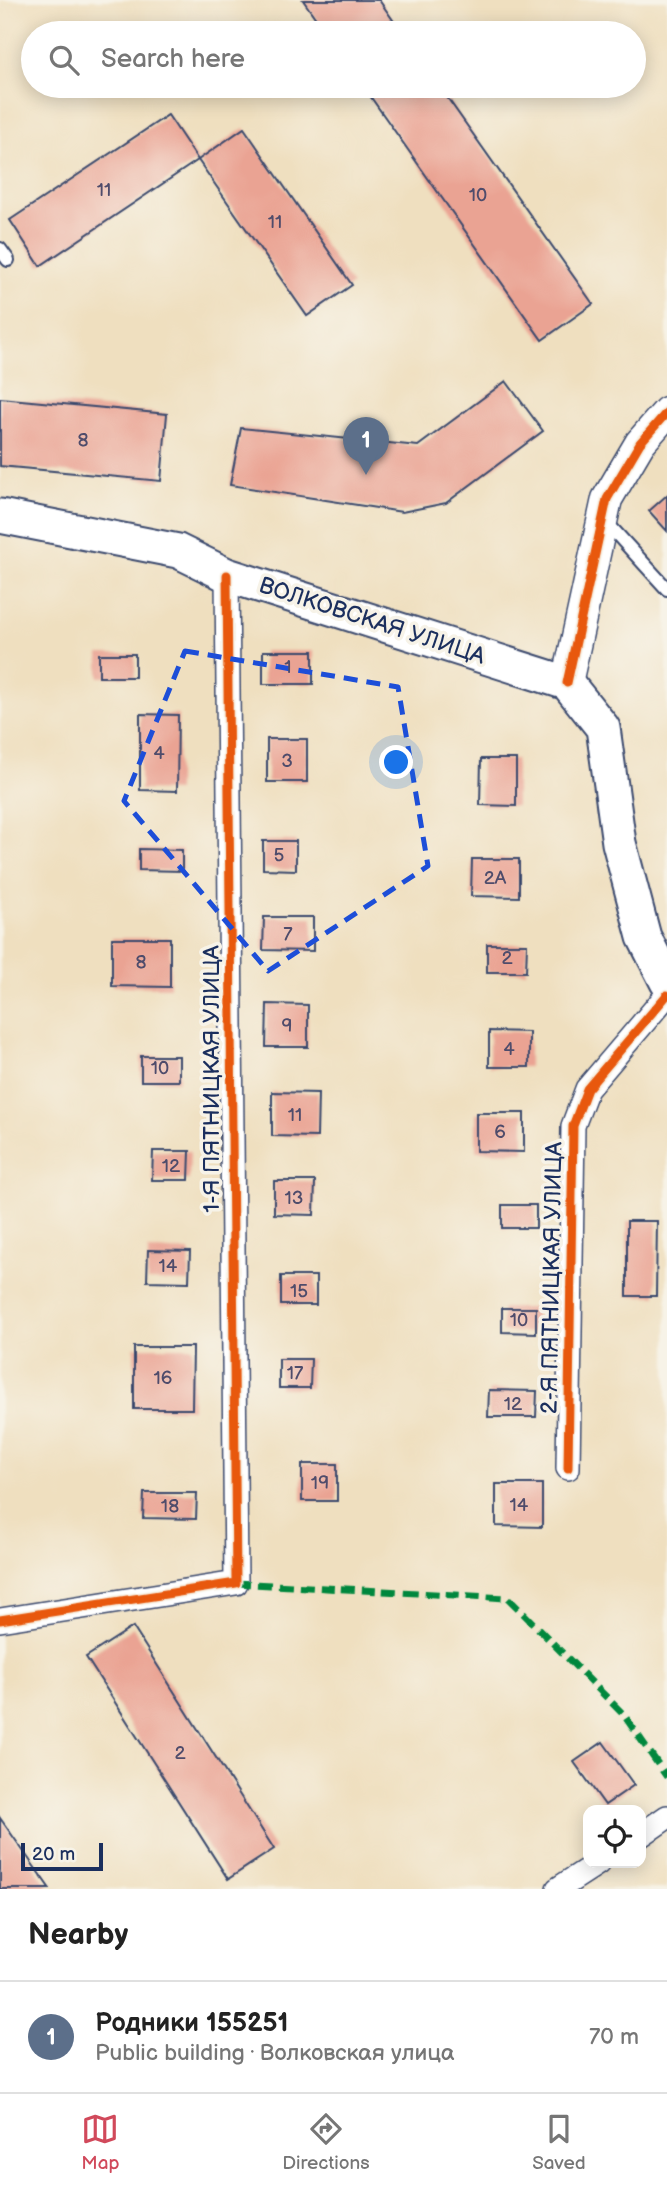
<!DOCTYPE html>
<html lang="en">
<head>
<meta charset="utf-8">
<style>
  :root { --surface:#fff; --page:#f6f6f6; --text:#222; --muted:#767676; --line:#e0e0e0; --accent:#d1495b }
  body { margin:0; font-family:"Balsamiq Sans",sans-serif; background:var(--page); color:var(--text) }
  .controls { position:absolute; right:21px; bottom:21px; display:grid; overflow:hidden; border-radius:14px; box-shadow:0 4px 18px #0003 }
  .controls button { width:63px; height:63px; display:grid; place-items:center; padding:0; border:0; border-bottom:2px solid var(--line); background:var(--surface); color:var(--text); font:35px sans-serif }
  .scale { position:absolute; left:21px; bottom:18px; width:82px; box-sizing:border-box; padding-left:7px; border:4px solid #1b2f5e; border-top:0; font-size:19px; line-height:24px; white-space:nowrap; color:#1b2f5e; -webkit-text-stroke:5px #f7f3e8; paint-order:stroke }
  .you { position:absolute; left:397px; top:763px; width:24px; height:24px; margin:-18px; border:5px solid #fff; border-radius:50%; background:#1a73e8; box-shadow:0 0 0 10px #1a73e833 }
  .badge { display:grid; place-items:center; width:46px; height:46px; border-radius:50%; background:var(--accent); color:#fff; font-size:23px; font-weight:700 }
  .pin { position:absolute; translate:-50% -58px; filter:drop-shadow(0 2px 4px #0008) }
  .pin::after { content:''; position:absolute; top:37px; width:24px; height:21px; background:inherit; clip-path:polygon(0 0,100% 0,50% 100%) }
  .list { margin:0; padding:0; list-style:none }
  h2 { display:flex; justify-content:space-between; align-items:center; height:91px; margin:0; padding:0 28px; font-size:30px }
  h2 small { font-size:23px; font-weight:400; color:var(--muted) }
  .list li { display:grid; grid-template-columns:46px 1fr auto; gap:21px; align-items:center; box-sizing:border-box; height:112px; padding:0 28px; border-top:2px solid var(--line) }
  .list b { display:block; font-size:26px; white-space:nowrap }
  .list p { margin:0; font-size:23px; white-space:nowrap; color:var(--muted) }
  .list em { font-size:23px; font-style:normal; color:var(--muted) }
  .icon { flex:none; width:38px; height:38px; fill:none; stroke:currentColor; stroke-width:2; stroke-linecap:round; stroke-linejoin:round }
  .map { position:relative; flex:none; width:667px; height:1889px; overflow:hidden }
  .search { position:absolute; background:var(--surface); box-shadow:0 4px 18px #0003; left:21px; right:21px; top:21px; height:77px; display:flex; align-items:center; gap:18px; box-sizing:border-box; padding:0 24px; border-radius:38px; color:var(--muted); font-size:26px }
  .sheet { height:203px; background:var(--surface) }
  nav { display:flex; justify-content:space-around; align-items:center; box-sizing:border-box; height:98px; border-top:2px solid var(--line); background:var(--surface); font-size:19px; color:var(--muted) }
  nav a { display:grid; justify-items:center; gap:4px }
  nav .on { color:var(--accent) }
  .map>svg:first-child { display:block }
</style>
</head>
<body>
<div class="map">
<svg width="667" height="1889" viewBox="0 0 667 1889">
  <rect width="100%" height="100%" fill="#f7f3e8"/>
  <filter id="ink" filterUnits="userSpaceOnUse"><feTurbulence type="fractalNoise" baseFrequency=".0143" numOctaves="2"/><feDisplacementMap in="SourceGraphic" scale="14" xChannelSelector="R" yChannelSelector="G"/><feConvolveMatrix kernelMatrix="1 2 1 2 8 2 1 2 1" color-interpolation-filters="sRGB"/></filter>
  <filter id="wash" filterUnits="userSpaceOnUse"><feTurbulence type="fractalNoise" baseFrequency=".00686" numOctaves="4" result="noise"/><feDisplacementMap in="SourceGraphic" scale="28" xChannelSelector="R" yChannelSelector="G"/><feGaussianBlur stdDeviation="1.57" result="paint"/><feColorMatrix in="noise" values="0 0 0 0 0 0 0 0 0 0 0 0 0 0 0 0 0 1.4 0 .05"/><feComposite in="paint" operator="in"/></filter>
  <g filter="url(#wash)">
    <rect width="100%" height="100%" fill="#efdfbf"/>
    <g id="blocks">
      <!-- building -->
      <g fill="#eaa393">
        <polygon points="303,0 379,0 402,33 326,33"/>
        <polygon points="363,86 439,86 593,304 542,340"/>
        <polygon points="168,115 198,160 40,266 10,220"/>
        <polygon points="244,128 352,285 307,316 198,160"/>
        <polygon points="506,381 543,431 446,503 402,512 230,485 241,428 418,446"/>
        <polygon points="0,398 167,414 161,481 0,466"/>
        <polygon points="667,495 667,531 649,511"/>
        <rect x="263" y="651" width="50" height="33"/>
        <rect x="99" y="654" width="36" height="23"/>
        <polygon points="140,714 178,715 177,791 140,790"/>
        <rect x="267" y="739" width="40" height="43"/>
        <polygon points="481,759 516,759 516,806 480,805"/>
        <polygon points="263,841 296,841 296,870 263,869"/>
        <polygon points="139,849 182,850 182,871 139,870"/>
        <polygon points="472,859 519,859 519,897 471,896"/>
        <polygon points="264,917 313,917 313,951 263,950"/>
        <polygon points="112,938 170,938 170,987 112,986"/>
        <polygon points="487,944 527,944 526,972 487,972"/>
        <polygon points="267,1004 308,1005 308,1047 266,1047"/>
        <polygon points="489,1031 529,1032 529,1067 489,1067"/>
        <rect x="141" y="1056" width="38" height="25"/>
        <polygon points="272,1092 318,1093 317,1137 272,1136"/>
        <polygon points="476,1113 524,1113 524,1152 476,1151"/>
        <polygon points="153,1151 190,1151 189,1180 152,1180"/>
        <polygon points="274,1181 315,1181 314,1215 274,1214"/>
        <rect x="502" y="1205" width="34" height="23"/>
        <polygon points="627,1221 657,1221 656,1296 627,1296"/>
        <polygon points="148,1250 190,1251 189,1282 147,1281"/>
        <rect x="281" y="1276" width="35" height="29"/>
        <polygon points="502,1308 536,1308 536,1333 502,1332"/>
        <polygon points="134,1347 193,1347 192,1409 134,1409"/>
        <polygon points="279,1359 311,1359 310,1388 279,1388"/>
        <polygon points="489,1390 537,1391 536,1417 488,1417"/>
        <rect x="302" y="1464" width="35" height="37"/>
        <polygon points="496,1484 542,1484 542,1527 496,1526"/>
        <polygon points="144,1493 197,1493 196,1519 143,1518"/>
        <polygon points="133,1627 274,1849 228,1879 86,1657"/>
        <polygon points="603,1742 634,1785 605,1805 574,1762"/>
        <polygon points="0,1818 50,1889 0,1889"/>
      </g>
    </g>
  </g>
  <g filter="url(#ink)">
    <use href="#blocks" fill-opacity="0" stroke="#3b496d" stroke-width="2"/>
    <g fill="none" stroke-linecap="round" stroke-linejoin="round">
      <!-- service casing -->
      <g stroke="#3b496d" stroke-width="16">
        <g id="service">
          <polyline points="0,249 8,260"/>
          <polyline points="606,522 667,589"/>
        </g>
      </g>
      <!-- minor casing -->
      <g stroke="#3b496d" stroke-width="26">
        <g id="minor">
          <polyline points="568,1468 573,1126 587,1089 667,995"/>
          <polyline points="0,1620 236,1583 227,575"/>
          <polyline points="641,1835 667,1817"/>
          <polyline points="558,1889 598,1863"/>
        </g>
      </g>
      <!-- tertiary casing -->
      <g stroke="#3b496d" stroke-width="33">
        <polyline id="tertiary" points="567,683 607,499 640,443 667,412"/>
      </g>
      <!-- secondary casing -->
      <g stroke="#3b496d" stroke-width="37">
        <polyline id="secondary" points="0,516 178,551 227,575 567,683 603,728 619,843 644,937 667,982"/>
      </g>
      <!-- service -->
      <use href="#service" stroke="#fff" stroke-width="12"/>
      <!-- minor -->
      <use href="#minor" stroke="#fff" stroke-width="23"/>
      <!-- tertiary -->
      <use href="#tertiary" stroke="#fff" stroke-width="30"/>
      <!-- secondary -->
      <use href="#secondary" stroke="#fff" stroke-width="33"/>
      <!-- quiet -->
      <polyline stroke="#00873e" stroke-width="7" stroke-dasharray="14 7" stroke-linecap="butt" points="236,1583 508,1598 624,1715 667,1777"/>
      <!-- cycleway casing -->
      <g stroke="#f7f3e8" stroke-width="13">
        <g id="cycleway">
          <polyline points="567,683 607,499 640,443 667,412"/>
          <polyline points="568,1468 573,1126 587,1089 667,995"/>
          <polyline points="0,1620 236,1583 227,575"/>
        </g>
      </g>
      <!-- cycleway -->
      <use href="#cycleway" stroke="#e8590c" stroke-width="9"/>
    </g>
  </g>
  <!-- marked area -->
  <path fill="none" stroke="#1d4ed8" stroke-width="5" stroke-dasharray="14 9" stroke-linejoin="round" d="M185,651L398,687L428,866L268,971L124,801Z"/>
  <g text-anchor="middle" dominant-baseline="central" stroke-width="7" stroke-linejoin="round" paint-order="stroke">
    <!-- number labels -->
    <g font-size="19" fill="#4f4c6b">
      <text x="104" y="190">11</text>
      <text x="478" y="195">10</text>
      <text x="275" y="222">11</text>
      <text x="83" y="440">8</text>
      <text x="288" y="667">1</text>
      <text x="159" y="753">4</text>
      <text x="287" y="761">3</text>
      <text x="279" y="855">5</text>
      <text x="495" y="878">2А</text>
      <text x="288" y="934">7</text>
      <text x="507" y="958">2</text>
      <text x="141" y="962">8</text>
      <text x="287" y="1026">9</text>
      <text x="509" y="1049">4</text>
      <text x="160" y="1068">10</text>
      <text x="295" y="1115">11</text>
      <text x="500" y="1132">6</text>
      <text x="171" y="1166">12</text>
      <text x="294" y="1198">13</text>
      <text x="168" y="1266">14</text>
      <text x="299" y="1291">15</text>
      <text x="519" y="1320">10</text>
      <text x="295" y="1373">17</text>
      <text x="163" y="1378">16</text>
      <text x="513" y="1404">12</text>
      <text x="320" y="1483">19</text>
      <text x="519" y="1505">14</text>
      <text x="170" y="1506">18</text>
      <text x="180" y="1753">2</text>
    </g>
    <!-- street labels -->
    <g font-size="23" fill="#1b2f5e" stroke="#f7f3e8">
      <text transform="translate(372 621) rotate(18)">ВОЛКОВСКАЯ УЛИЦА</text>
      <text transform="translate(212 1079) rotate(-90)">1-Я ПЯТНИЦКАЯ УЛИЦА</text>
      <text transform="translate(552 1278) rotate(-89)">2-Я ПЯТНИЦКАЯ УЛИЦА</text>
    </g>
  </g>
</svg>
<div class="controls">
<button><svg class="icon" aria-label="locate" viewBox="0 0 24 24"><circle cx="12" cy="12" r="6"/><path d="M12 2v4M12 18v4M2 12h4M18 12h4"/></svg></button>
</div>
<div class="scale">20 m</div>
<div class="you"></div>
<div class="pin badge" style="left:366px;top:475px;background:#5c6f8a">1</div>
<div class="search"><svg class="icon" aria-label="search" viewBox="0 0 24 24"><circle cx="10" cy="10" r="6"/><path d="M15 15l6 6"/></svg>Search here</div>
</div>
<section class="sheet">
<h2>Nearby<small></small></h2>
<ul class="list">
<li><span class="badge" style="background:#5c6f8a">1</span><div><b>Родники 155251</b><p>Public building · Волковская улица</p></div><em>70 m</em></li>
</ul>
</section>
<nav>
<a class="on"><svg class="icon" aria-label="map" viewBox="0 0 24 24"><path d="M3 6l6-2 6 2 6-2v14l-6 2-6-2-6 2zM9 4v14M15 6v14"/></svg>Map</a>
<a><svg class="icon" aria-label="directions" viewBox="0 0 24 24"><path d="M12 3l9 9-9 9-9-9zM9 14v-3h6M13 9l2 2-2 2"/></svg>Directions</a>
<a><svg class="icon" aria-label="saved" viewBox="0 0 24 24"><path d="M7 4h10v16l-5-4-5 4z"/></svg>Saved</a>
</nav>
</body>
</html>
